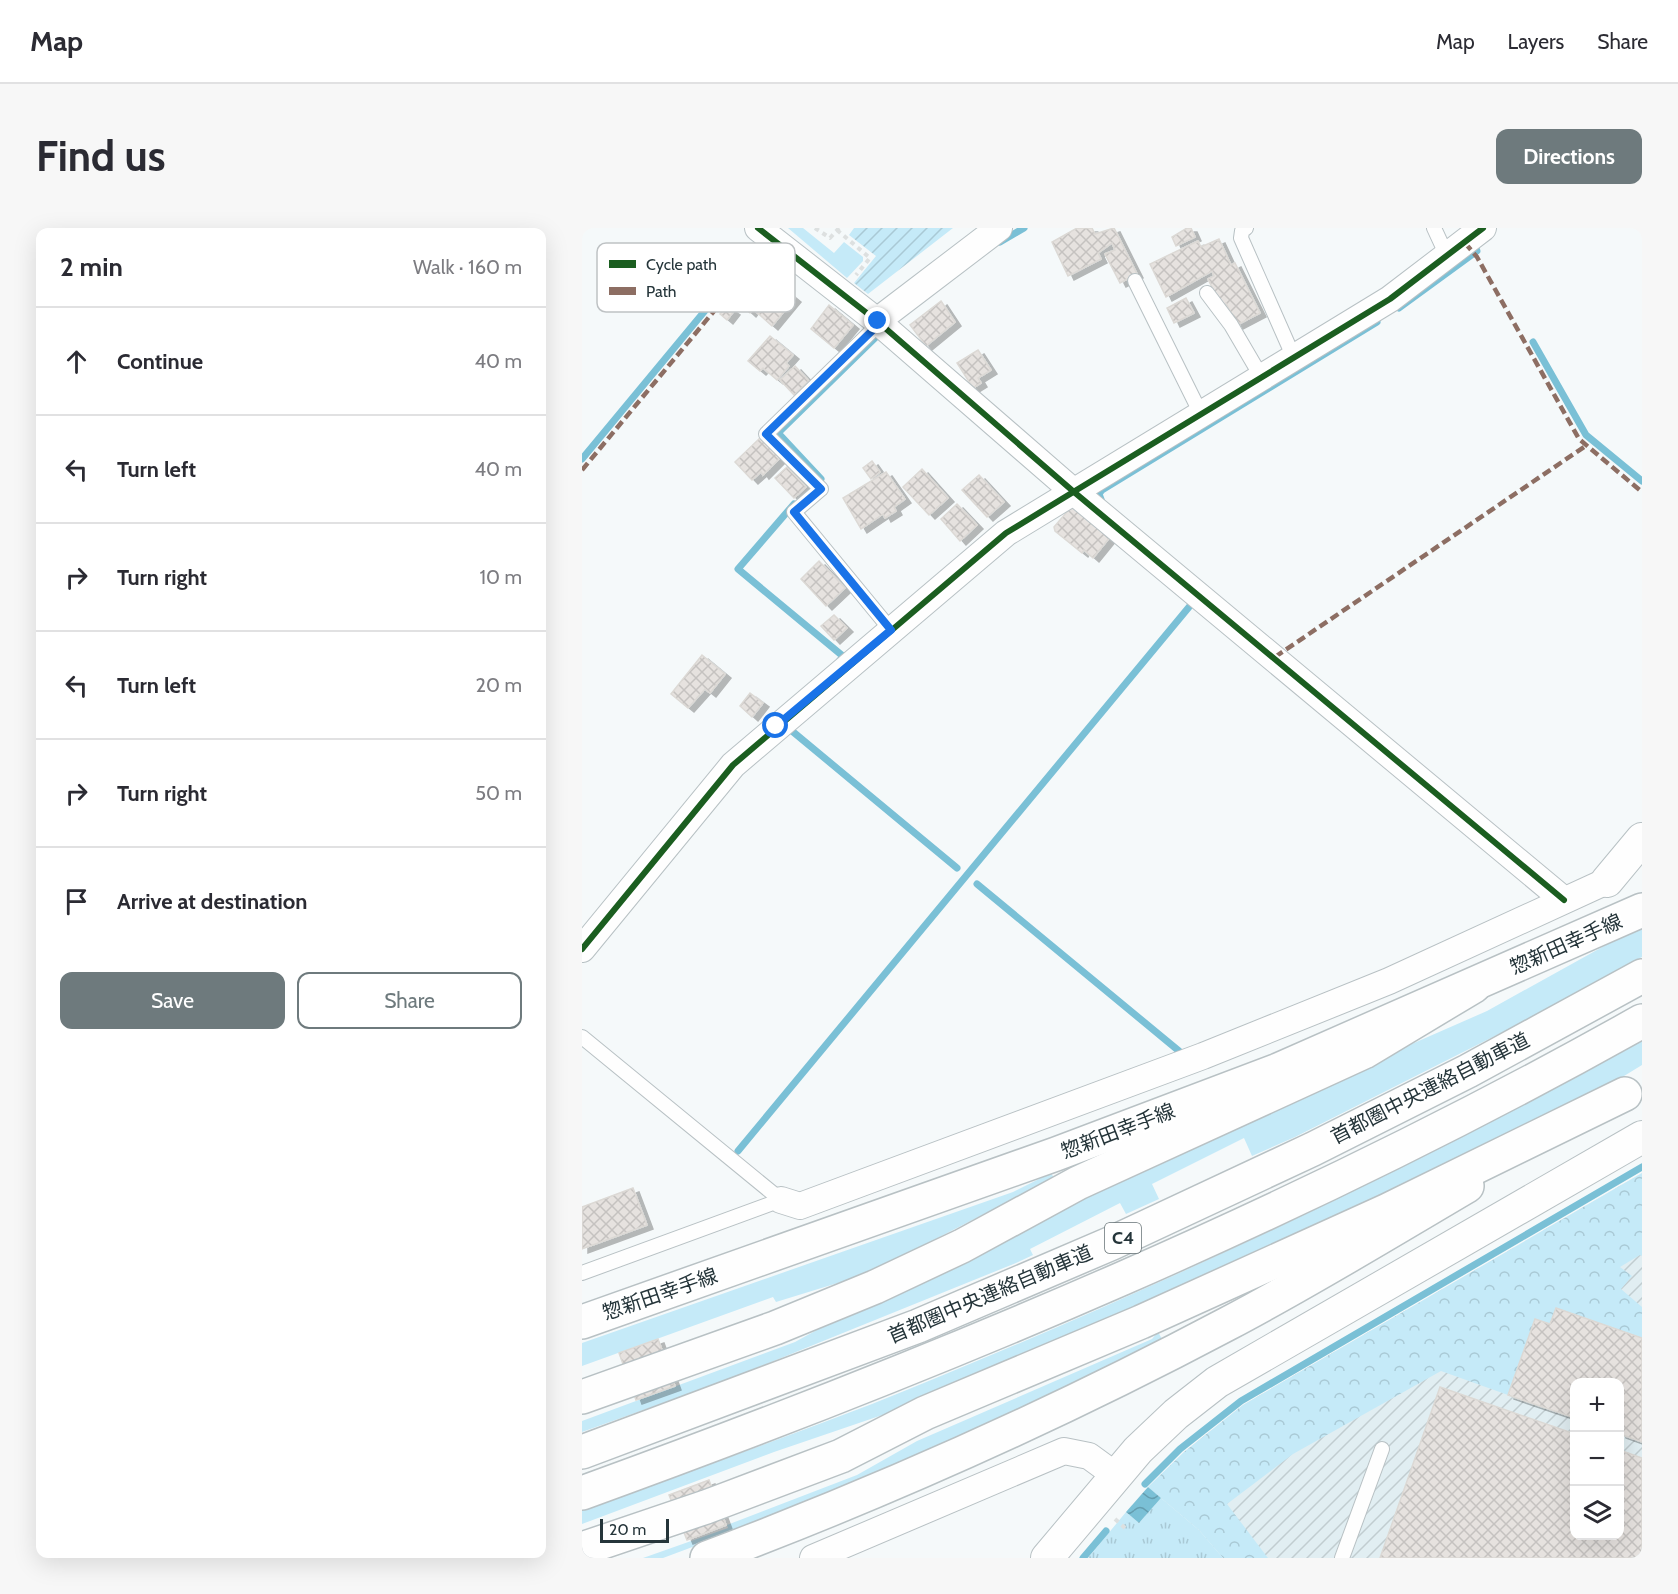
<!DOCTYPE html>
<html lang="en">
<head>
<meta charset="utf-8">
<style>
  :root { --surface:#fff; --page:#f7f7f7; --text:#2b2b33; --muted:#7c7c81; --line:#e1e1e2; --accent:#6e7a7d }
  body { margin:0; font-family:Cabin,"Noto Sans JP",sans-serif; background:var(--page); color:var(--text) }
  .controls { position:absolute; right:18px; bottom:18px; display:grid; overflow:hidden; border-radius:12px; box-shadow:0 6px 24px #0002 }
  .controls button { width:54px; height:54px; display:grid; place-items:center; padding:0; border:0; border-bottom:2px solid var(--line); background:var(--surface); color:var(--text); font:30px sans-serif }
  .scale { position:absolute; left:18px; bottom:15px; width:69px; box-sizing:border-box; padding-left:6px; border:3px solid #25353a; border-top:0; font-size:16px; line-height:21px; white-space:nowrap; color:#25353a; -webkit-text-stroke:4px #fff; paint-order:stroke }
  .stop { position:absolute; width:18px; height:18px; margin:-14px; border:4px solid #1a73e8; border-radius:50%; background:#fff }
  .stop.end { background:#1a73e8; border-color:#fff; box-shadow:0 2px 6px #0008 }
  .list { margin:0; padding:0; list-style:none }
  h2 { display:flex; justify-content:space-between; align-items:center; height:78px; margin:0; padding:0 24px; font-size:26px }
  h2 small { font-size:20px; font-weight:400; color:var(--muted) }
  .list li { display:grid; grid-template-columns:39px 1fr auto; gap:18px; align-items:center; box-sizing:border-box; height:108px; padding:0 24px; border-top:2px solid var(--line) }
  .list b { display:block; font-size:22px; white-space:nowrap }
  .list em { font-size:20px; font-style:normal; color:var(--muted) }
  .actions { display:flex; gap:12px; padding:18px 24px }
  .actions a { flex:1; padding:14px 0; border:2px solid var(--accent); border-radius:12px; text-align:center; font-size:21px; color:var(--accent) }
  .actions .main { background:var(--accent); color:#fff }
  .icon { flex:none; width:33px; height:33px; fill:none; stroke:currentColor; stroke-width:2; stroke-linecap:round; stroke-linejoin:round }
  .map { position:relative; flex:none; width:1060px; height:1330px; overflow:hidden; border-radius:12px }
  header { display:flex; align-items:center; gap:36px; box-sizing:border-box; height:84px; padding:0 30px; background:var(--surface); border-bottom:2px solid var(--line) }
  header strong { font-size:28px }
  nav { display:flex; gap:33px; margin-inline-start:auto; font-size:21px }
  .intro { display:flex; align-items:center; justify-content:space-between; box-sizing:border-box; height:144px; padding:0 36px }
  h1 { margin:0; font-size:42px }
  .button { padding:15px 27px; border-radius:12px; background:var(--accent); color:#fff; font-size:21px; font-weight:700 }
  main { display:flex; gap:36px; padding:0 36px }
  aside { flex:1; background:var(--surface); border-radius:12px; box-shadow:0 6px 24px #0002 }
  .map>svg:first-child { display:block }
</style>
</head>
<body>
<header>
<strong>Map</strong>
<nav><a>Map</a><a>Layers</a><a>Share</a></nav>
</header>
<div class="intro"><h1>Find us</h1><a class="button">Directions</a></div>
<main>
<aside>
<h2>2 min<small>Walk · 160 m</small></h2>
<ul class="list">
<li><svg class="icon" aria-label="ahead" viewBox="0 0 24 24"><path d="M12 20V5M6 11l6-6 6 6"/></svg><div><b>Continue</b></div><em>40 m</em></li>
<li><svg class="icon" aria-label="left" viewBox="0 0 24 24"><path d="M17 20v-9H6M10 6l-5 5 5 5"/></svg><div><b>Turn left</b></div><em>40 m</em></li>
<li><svg class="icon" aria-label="right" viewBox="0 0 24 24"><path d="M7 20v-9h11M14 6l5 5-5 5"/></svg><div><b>Turn right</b></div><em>10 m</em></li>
<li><svg class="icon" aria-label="left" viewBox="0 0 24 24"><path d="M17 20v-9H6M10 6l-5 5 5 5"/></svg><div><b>Turn left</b></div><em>20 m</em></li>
<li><svg class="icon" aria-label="right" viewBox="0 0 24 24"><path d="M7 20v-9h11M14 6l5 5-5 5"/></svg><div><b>Turn right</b></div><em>50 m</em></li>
<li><svg class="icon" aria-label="arrive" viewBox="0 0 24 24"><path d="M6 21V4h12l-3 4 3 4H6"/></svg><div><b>Arrive at destination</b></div></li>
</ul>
<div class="actions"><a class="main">Save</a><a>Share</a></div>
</aside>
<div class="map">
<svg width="1060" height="1330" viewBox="0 0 1060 1330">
  <defs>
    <pattern id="industrial-furrows" width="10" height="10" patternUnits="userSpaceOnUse" patternTransform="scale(1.5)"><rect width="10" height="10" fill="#e1eef2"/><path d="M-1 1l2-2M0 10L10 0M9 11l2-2" fill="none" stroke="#c1cdd0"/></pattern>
    <pattern id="forest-crowns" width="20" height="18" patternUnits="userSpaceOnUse" patternTransform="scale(1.5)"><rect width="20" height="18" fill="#c5eaf8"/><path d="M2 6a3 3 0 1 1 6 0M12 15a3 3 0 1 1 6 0" fill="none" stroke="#a9c9d5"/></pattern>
    <pattern id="park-tufts" width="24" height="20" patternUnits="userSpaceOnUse" patternTransform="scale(1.5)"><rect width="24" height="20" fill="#c5eaf8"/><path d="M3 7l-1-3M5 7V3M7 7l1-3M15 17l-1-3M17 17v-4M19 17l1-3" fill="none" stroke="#a9c9d5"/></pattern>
    <pattern id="garden-furrows" width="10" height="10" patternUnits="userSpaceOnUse" patternTransform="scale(1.5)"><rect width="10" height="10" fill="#c5eaf8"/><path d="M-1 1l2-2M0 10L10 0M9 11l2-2" fill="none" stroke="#a9c9d5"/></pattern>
    <pattern id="water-waves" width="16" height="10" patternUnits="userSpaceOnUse" patternTransform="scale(1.5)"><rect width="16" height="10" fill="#7ac0d6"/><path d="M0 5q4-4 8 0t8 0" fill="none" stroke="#649daf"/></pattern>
    <pattern id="building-cross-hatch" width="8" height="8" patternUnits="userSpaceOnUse" patternTransform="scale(1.5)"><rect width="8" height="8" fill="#e6e2df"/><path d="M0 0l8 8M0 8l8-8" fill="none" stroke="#c5c2c0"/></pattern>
    <filter id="shadow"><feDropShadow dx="6" dy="4" stdDeviation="0" flood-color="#0004"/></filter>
  </defs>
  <rect width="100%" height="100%" fill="#f5f9fa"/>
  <!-- industrial -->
  <path fill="url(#industrial-furrows)" fill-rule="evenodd" d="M1060,945V1330H641L617,1302L566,1259L602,1224L661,1177ZM993,1154H1038V1308H993Z"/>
  <!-- grass -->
  <g fill="#c5eaf8">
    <polygon points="206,0 221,0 252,25 262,14 281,29 281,33 265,50"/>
    <polygon points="1060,697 1060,729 972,778 713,909 670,928 662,910 570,956 577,971 544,986 538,975 448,1021 451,1027 434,1035 142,1153 0,1204 0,1193 213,1114 273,1081 702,872 905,783"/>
    <path d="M1060,813V837L998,875L665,1034L318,1181L192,1224L0,1296V1282C97,1247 194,1213 290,1176C553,1071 812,950 1060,813Z"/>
    <polygon points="469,945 472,950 305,1036 272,1050 194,1074 191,1069 0,1138 0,1115 431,964"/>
    <polygon points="576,1104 580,1111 563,1121 376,1212 172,1296 81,1330 61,1330 146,1300 145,1297 275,1247 335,1213 570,1111"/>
  </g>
  <!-- forest -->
  <polygon fill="url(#forest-crowns)" points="1060,945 1060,1028 1058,1027 1038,1039 1050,1048 1039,1061 1060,1079 1060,1110 974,1080 968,1096 953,1091 926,1167 859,1143 711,1226 645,1276 686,1330 641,1330 617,1302 566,1259 602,1224 661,1177"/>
  <!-- park -->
  <polygon fill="url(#park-tufts)" points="579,1270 617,1302 641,1330 506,1330 544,1284 557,1295"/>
  <!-- garden -->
  <polygon fill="url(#garden-furrows)" points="272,0 371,0 286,66 272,55 294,28 267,7"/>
  <!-- water -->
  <polygon fill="url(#water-waves)" points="566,1259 579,1270 557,1295 544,1284"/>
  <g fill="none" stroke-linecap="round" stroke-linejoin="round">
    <!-- stream -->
    <g stroke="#7ac0d6" stroke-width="7">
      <polyline points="418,14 442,0"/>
      <polyline points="817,80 895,23 893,17"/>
      <polyline points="951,114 1004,207 1060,253"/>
      <polyline points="0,231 180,14"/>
      <polyline points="239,251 196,205 294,109"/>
      <polyline points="520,274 517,266 520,262 795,94"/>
      <polyline points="212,276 156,341 262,429 258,432"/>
      <polyline points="210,503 375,640"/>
      <polyline points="395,656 597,823"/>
      <polyline points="156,923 612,373"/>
      <polyline points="563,1256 598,1221 659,1173 1060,939"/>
      <polyline points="501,1330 524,1303"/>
    </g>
  </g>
  <!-- building -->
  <g fill="url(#building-cross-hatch)" stroke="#dcd9d5" stroke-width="1.5" filter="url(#shadow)">
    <polygon points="495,0 510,0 513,6 532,0 555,46 538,55 523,26 533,22 530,15 516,25 519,31 486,48 470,14"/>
    <polygon points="605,0 609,0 613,9 594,18 590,9"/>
    <polygon points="637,11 649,37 653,35 678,85 655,97 644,75 639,78 626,51 632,48 630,43 584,69 568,36 616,13 619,19"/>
    <polygon points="179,42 213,70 190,98 171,81 168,85 156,74 158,72 156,70"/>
    <polygon points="604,70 612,85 592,95 585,80"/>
    <polygon points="359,73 373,94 344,118 328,97"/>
    <polygon points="247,77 271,97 252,120 229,101"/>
    <polygon points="145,78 152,83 145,92 138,86"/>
    <polygon points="188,108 211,127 204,135 207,138 195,152 181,140 178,143 166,133"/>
    <polygon points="396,122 409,142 396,150 399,155 391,160 375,135"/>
    <polygon points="213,138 227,153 212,167 198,152"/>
    <polygon points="178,210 198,230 181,247 179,244 170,252 153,234"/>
    <polygon points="290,233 298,244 289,251 281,240"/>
    <polygon points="205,239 224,259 212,270 193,250"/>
    <polygon points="340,241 366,270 347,287 321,259"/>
    <polygon points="304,244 323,271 312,279 314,283 303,290 301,286 279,301 261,270"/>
    <polygon points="397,247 422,274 405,289 380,262"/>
    <polygon points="375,276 395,297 378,313 359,291"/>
    <polygon points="490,278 528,309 511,330 502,322 500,325 473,303 472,299"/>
    <polygon points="237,333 263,360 244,378 219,351"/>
    <polygon points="252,387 265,400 252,412 239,398"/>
    <polygon points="120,427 143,446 128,465 123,461 106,480 89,466"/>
    <polygon points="168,465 181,475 170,489 158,478"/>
    <polygon points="51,960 65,997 0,1021 0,979"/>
    <polygon points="974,1080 1060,1110 1060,1214 1038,1206 1038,1154 993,1154 993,1190 926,1167 953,1091 968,1096"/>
    <polygon points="76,1111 93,1158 54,1172 37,1125"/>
    <polygon points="858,1159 993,1206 993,1308 1038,1308 1038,1222 1060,1230 1060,1330 798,1330"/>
    <polygon points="127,1252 144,1297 105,1312 87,1267"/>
  </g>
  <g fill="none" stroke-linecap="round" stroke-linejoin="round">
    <!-- service casing -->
    <g stroke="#b8c1c4" stroke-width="16">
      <g id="service">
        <polyline points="664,0 660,3 659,10 712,130"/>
        <polyline points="852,0 865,28"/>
        <polyline points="553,53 619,186"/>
        <polyline points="625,65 649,97 680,150"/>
        <polyline points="298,95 184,206 239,261 212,284 309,402"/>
        <polyline points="0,809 199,972"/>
        <polyline points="0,1045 199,972"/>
        <polyline points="760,1330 800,1221"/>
      </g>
    </g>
    <!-- minor casing -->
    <g stroke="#b8c1c4" stroke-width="28">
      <g id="minor">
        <polyline points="176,0 295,93 492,264 982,672"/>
        <polyline points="295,93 417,0"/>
        <polyline points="0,721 151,537 424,305 808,71 901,0"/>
        <polyline points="199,972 218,978 621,828 807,753 1025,653"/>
        <polyline points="231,1330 482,1223 507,1228 533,1247"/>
      </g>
    </g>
    <!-- tertiary casing -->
    <g stroke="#b8c1c4" stroke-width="34">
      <g id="tertiary">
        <polyline points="1025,653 1060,611"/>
        <polyline points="465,1330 556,1222 594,1186 635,1154 1060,909"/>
      </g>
    </g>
    <!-- secondary casing -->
    <g stroke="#b8c1c4" stroke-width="36">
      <g id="secondary">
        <polyline points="0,1094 474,926 696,842 1060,682"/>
        <path d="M125,1330C303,1263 477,1185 645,1096C727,1053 805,1005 885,958"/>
      </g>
    </g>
    <!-- motorway casing -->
    <g stroke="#b8c1c4" stroke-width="36">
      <g id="motorway">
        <polyline points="0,1169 193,1100 293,1059 380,1018 496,955 782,824 892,758"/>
        <polyline points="0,1224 336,1098 530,1015 731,921 886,843 1060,748"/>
        <path d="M0,1265C364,1133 722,983 1060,793"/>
        <polyline points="0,1321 124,1279 259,1228 343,1185 559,1094 804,983 1043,866"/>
      </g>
    </g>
    <!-- path -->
    <g stroke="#dde0e0" stroke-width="4" stroke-dasharray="4.5 4.5" stroke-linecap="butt">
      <polyline points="233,0 248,10 257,0"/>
      <polyline points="255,2 288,30 274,47"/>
      <polyline points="533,1291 543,1300"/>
    </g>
    <!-- service -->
    <use href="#service" stroke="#fefefe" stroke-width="14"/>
    <!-- minor -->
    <use href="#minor" stroke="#fefefe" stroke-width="26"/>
    <!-- tertiary -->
    <use href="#tertiary" stroke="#fefefe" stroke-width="32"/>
    <!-- secondary -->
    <use href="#secondary" stroke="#fefefe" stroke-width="33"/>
    <!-- motorway -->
    <use href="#motorway" stroke="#fefefe" stroke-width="33"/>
    <!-- quiet -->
    <g stroke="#8d6e63" stroke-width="4.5" stroke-dasharray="9 4.5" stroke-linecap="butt">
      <polyline points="883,15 895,29 997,211 1060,264"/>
      <polyline points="0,242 191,12"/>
      <polyline points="693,429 1005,217"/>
    </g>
    <!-- cycleway casing -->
    <g stroke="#fff" stroke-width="10">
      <g id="cycleway">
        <polyline points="176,0 295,93 492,264 982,672"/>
        <polyline points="0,721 151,537 424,305 808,71 901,0"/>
      </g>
    </g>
    <!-- cycleway -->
    <use href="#cycleway" stroke="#1b5e20" stroke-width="6"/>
  </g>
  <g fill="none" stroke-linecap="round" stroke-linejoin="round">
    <!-- route -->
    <polyline stroke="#1a73e8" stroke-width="8" points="194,498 309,402 212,284 239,261 184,206 298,95 296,93"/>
  </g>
  <g text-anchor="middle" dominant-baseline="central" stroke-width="6" stroke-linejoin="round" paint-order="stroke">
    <!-- shield labels -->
    <rect fill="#fff" stroke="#667275" stroke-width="1.5" x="523" y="995" width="36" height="30" rx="4.5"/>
    <g font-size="18" font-weight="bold" fill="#25353a">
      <text x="541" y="1010">C4</text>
    </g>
    <!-- street labels -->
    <g font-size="20" fill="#25353a" stroke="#fff">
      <text transform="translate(984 716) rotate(-24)">惣新田幸手線</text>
      <text transform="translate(848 860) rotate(-27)">首都圏中央連絡自動車道</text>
      <text transform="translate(536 903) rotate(-21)">惣新田幸手線</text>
      <text transform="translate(78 1066) rotate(-19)">惣新田幸手線</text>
      <text transform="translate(408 1066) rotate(-23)">首都圏中央連絡自動車道</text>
    </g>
  </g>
  <!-- legend -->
  <rect x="15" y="15" width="198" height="69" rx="9" fill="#fff" stroke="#bec2c4" stroke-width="1.5"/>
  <rect x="27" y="32" width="27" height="8" fill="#1b5e20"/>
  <rect x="27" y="59" width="27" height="8" fill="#8d6e63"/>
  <g font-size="16" fill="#25353a">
    <text x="64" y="42">Cycle path</text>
    <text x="64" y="69">Path</text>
  </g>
</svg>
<div class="controls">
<button>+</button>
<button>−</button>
<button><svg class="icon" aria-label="layers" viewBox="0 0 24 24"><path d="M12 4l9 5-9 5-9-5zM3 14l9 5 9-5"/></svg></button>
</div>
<div class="scale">20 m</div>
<div class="stop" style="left:194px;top:498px"></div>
<div class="stop end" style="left:296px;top:93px"></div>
</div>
</main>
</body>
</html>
